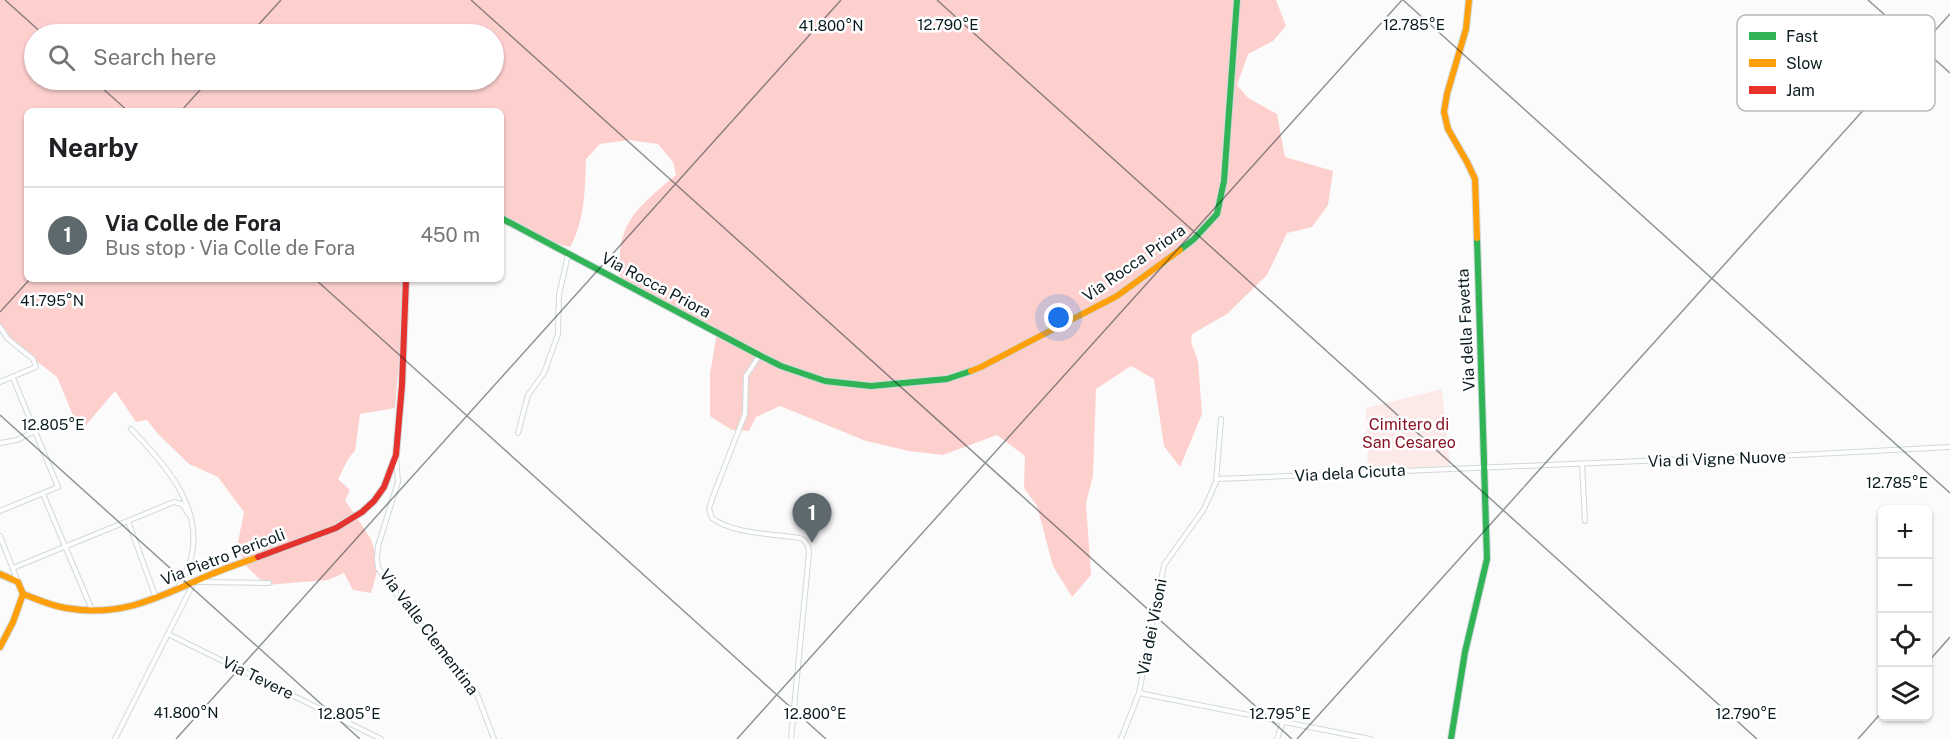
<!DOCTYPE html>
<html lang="en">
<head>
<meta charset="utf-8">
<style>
  :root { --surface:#fff; --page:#f6f6f6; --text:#202124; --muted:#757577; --line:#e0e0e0; --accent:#5e696d }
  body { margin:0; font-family:"Public Sans",sans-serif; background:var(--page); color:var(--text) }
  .controls { position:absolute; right:18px; bottom:18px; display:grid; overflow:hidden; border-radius:9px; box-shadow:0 2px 4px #0004 }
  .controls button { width:54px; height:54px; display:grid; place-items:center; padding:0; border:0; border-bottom:2px solid var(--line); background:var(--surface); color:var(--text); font:30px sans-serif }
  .you { position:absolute; left:1059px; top:318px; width:21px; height:21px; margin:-15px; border:4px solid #fff; border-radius:50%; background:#1a73e8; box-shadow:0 0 0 9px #1a73e833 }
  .badge { display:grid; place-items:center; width:39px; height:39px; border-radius:50%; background:var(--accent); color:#fff; font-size:20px; font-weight:700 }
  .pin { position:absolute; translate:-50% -50px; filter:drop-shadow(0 2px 3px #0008) }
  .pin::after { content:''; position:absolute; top:32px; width:21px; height:18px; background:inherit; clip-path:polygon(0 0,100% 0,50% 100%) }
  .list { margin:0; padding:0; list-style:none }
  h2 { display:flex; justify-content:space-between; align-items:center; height:78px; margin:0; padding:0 24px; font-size:26px }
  h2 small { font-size:20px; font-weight:400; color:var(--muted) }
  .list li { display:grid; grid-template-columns:39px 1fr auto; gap:18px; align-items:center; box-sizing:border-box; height:96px; padding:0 24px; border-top:2px solid var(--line) }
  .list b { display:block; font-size:22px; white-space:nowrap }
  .list p { margin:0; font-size:20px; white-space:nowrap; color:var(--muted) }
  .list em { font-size:20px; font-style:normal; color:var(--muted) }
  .icon { flex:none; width:33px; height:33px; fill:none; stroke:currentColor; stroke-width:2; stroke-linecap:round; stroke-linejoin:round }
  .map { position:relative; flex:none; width:1950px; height:739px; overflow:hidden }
  .search { position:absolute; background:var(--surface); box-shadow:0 2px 4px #0004; left:24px; top:24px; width:480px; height:66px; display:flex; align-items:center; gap:15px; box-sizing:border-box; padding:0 21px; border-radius:33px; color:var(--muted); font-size:22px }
  .panel { position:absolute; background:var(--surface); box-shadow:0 2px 4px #0004; left:24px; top:108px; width:480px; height:174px; border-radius:9px }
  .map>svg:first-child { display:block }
</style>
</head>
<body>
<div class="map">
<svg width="1950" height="739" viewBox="0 0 1950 739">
  <rect width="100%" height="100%" fill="#fbfbfb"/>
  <!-- green -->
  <polygon fill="#fceae9" points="1442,389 1450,466 1368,470 1366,408"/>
  <!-- forest -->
  <path fill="#fdd0ce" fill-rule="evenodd" d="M0,0H1276L1286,26L1273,41L1248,54L1237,85L1248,98L1277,114L1285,157L1333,171L1328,205L1312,227L1287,233L1267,275L1227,314L1192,334L1191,342L1198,361L1202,414L1180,467L1164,446L1154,379L1131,366L1096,389L1093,476L1086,503L1091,575L1072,597L1053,566L1037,506L1024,488L1025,456L997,435L943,455L909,451L866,441L780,406L756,417L749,431L732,430L710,416V374L717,332L621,282C613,226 636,208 676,175L673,162L658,144L629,140L600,144L586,159C585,188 585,221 570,247L541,240L501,218V111H27V279H406L395,408L360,414L355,451C346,459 344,469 338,479L350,490L345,500L371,539L379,565L371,593L353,590L344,573L328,580L266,585L247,567L237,547L244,512L218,477L189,464L158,434L147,420L136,422L115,391L80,432L57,377L8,339L0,327ZM34,34H494V80H34Z"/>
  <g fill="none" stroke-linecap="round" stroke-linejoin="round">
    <!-- street casing -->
    <g stroke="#d0d9db" stroke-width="6">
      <g id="street">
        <polyline points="0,327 8,339 33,359 36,367 0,382"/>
        <path d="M759,356L746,376L745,414L712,499L709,509L712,518C732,534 775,534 800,538C807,541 809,546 809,553L791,739"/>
        <path d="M131,429C164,463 204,507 191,558C188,569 183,578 178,588"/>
        <polyline points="518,433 528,395 544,373 558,334 559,295 568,255"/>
        <polyline points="0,443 17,440 35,431"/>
        <polyline points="396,457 398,482 378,546 377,559 378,568 394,591 477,694 494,739"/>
        <polyline points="1582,464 1585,521"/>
        <polyline points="1217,479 1711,458 1778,456 1950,447"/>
        <polyline points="43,494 92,610"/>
        <polyline points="0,511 58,487 13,378"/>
        <polyline points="128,521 156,598"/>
        <polyline points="0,536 18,582"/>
        <polyline points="13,568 174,502 182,504 189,515"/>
        <polyline points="199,582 269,583"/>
        <polyline points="168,634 381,739"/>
        <polyline points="1139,693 1370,739"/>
        <polyline points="115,739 193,584"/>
        <polyline points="1121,739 1139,693 1164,565 1204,509 1216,482 1221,419"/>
        <polyline points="1277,739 1283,722"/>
      </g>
    </g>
    <!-- fast casing -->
    <g stroke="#d0d9db" stroke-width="8">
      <g id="fast">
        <polyline points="501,218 759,355 781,366 825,381 871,386 947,379 971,371"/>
        <polyline points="1180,250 1194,239 1217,214 1224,181 1237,0"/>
        <polyline points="1451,739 1465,652 1487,559 1477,238"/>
      </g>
    </g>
    <!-- slow casing -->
    <g stroke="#d0d9db" stroke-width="8">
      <g id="slow">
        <polyline points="1469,0 1466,29 1447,94 1444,112 1448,129 1467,162 1475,179 1477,238"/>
        <polyline points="971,371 981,367 1117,296 1180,250"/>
        <polyline points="0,574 18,582 23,594 13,622 0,647"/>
        <path d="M23,594C37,599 51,606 66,608C121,618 159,597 207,576C223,569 241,563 258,557"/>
      </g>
    </g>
    <!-- jam casing -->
    <g stroke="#d0d9db" stroke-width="8">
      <polyline id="jam" points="258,557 336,528 362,512 374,501 384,487 396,455 402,385 406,279"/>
    </g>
    <!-- street -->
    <use href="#street" stroke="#fefefe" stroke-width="4"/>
    <!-- fast -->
    <use href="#fast" stroke="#30b455" stroke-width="6"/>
    <!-- slow -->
    <use href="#slow" stroke="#ff9f0a" stroke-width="6"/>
    <!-- jam -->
    <use href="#jam" stroke="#e5322d" stroke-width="6"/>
  </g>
  <!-- ticks -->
  <path fill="none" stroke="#0a1b20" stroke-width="1.5" stroke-opacity="0.45" d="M5,0L43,34M471,0L1292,739M937,0L1757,739M1403,0L1950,493M1868,0L1950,73M250,34L281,0M93,80L128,111M181,111L209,80M315,279L826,739M0,312L30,279M0,415L360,739M1928,662L1950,637M176,739L841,0M737,739L1402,0M1297,739L1950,14M1858,739L1882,712"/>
  <g text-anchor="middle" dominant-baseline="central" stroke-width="5" stroke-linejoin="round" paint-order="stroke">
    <!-- street labels -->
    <g font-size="16" fill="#0a1b20" stroke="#fff">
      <text transform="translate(1134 263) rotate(-35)">Via Rocca Priora</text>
      <text transform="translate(656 285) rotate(28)">Via Rocca Priora</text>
      <text transform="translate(1466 330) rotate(-93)">Via della Favetta</text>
      <text transform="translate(1717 459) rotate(-2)">Via di Vigne Nuove</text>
      <text transform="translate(1350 473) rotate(-3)">Via dela Cicuta</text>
      <text transform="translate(223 557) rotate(-21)">Via Pietro Pericoli</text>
      <text transform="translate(1152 627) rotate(-79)">Via dei Visoni</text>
      <text transform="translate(429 632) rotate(53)">Via Valle Clementina</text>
      <text transform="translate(258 678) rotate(26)">Via Tevere</text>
    </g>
    <!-- park labels -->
    <g font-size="16" fill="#8a1423" stroke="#fff">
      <text x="1409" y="424">Cimitero di<tspan x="1409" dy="18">San Cesareo</tspan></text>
    </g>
  </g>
  <!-- legend -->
  <rect x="1737" y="15" width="198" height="96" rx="9" fill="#fff" stroke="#b6bbbc" stroke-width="1.5"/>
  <rect x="1749" y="32" width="27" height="8" fill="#30b455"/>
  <rect x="1749" y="59" width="27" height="8" fill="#ff9f0a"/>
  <rect x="1749" y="86" width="27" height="8" fill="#e5322d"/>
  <g font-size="16" fill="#0a1b20">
    <text x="1786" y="42">Fast</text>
    <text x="1786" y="69">Slow</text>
    <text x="1786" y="96">Jam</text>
  </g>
  <g font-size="15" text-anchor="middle" fill="#0a1b20" stroke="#fff" stroke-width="5" stroke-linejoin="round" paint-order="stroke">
    <text x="948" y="30">12.790°E</text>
    <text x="1414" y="30">12.785°E</text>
    <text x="831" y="31">41.800°N</text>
    <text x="52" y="306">41.795°N</text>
    <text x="53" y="430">12.805°E</text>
    <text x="1897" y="488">12.785°E</text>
    <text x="186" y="718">41.800°N</text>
    <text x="349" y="719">12.805°E</text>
    <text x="815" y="719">12.800°E</text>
    <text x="1280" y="719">12.795°E</text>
    <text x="1746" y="719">12.790°E</text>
  </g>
</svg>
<div class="controls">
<button>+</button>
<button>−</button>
<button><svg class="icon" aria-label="locate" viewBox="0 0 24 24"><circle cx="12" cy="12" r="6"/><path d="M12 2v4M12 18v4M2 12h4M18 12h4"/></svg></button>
<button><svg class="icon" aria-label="layers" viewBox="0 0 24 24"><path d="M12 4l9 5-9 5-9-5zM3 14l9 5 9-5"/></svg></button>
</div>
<div class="you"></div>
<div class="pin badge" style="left:812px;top:543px">1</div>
<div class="search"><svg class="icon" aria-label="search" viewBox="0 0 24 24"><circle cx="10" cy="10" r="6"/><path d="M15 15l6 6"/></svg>Search here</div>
<section class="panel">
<h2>Nearby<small></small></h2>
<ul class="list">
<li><span class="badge">1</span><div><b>Via Colle de Fora</b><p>Bus stop · Via Colle de Fora</p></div><em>450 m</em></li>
</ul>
</section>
</div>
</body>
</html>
